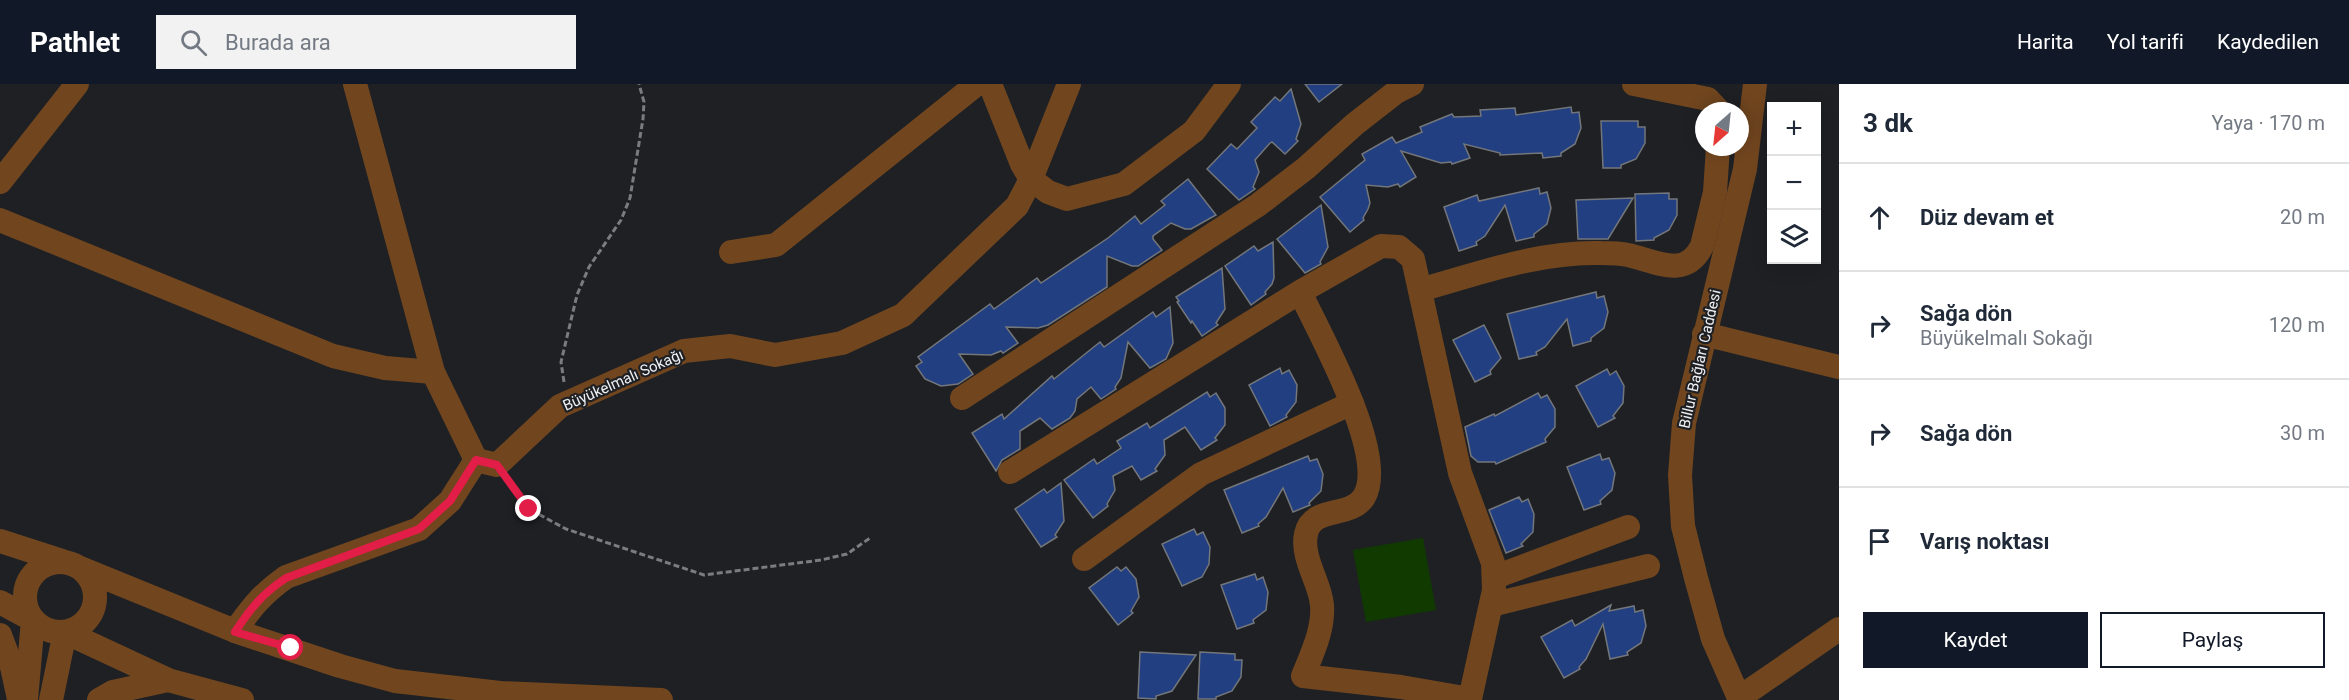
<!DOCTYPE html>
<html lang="tr">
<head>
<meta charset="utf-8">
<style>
  :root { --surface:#fff; --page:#f2f2f3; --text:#1f2937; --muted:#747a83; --line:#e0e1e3; --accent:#111827 }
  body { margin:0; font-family:Roboto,sans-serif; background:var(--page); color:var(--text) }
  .controls { position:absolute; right:18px; top:18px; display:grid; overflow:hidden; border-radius:0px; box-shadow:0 3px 15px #0003 }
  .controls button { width:54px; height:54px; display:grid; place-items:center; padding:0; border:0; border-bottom:2px solid var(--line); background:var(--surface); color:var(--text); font:30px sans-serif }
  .compass { position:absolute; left:1695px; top:18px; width:54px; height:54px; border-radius:50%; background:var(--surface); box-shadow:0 3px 15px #0003; rotate:207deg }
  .stop { position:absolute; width:18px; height:18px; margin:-14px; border:4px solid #e11d48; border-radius:50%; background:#fff }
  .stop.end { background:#e11d48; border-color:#fff; box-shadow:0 2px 6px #0008 }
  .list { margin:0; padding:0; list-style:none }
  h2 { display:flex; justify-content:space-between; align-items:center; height:78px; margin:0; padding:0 24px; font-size:26px }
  h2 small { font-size:20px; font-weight:400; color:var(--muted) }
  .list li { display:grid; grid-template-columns:39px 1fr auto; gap:18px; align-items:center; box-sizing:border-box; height:108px; padding:0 24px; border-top:2px solid var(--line) }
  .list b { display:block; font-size:22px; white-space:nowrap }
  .list p { margin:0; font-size:20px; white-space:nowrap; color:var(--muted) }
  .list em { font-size:20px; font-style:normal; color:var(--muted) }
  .actions { display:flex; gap:12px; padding:18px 24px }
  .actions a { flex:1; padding:14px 0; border:2px solid var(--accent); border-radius:0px; text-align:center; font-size:21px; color:var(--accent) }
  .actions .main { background:var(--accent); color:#fff }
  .icon { flex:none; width:33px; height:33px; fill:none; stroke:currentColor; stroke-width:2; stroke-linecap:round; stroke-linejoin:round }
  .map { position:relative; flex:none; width:1839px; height:616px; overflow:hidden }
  header { display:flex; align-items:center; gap:36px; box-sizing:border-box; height:84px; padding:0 30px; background:var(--accent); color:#fff }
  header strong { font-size:28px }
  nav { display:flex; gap:33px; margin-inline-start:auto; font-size:21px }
  .search { width:420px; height:54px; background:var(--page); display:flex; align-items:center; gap:15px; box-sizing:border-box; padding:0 21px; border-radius:0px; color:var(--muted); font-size:22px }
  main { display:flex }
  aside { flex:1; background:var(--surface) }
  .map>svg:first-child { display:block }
</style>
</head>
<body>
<header>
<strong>Pathlet</strong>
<div class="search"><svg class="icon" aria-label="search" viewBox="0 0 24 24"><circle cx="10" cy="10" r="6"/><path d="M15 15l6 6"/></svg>Burada ara</div>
<nav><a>Harita</a><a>Yol tarifi</a><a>Kaydedilen</a></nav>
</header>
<main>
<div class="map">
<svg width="1839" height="616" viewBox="0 0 1839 616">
  <rect width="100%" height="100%" fill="#1e2024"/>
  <!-- green -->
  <polygon fill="#103a00" points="1423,454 1436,526 1366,538 1353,466"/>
  <!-- building -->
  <g fill="#213f81" stroke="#73767a" stroke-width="1.5">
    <polygon points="1305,0 1342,0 1319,18"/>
    <polygon points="1291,5 1301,40 1296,55 1298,57 1285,70 1272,58 1270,59 1255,76 1259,88 1253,103 1255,105 1239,116 1207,85 1231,60 1237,65 1257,44 1251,38 1275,13 1280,17"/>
    <polygon points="1571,23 1572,29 1579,28 1581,44 1575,60 1561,69 1561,72 1543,74 1542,69 1500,71 1500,69 1464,60 1470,74 1452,80 1451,78 1441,79 1401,67 1416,93 1400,103 1398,100 1388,103 1366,101 1370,119 1368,125 1363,134 1364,136 1350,148 1320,113 1365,76 1362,70 1392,53 1396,59 1422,48 1420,43 1452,30 1454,33 1481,32 1480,26 1515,24 1516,31"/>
    <polygon points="1601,37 1638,37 1638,43 1645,43 1645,59 1636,75 1621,81 1621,84 1603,84"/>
    <polygon points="1188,95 1216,131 1191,145 1185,145 1171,139 1153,152 1153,155 1162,166 1138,182 1132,182 1107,172 1107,203 1048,241 1038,244 1006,243 1018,259 1003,269 1001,267 991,271 959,270 973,290 958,300 941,302 925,295 916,282 922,278 918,273 990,220 994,225 1037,194 1041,199 1108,154 1135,132 1141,140 1165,121 1161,117"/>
    <polygon points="1539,104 1540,110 1547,108 1551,124 1547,140 1534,150 1534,153 1516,157 1505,121 1485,152 1476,158 1477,161 1459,167 1444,123 1477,111 1479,117"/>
    <polygon points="1669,109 1669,115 1677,115 1677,131 1669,146 1654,154 1654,156 1636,157 1635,110"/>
    <polygon points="1633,114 1608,155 1578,155 1576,116"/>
    <polygon points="1321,121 1328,163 1320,178 1321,180 1305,189 1277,155"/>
    <polygon points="1273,158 1274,194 1272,200 1265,208 1266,210 1251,221 1225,182 1254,162 1258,167"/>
    <polygon points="1222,184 1225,225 1216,239 1218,241 1202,252 1192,237 1191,239 1177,218 1179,217 1176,213"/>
    <polygon points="1596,208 1597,214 1604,212 1608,228 1604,244 1591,254 1591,257 1573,262 1567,235 1545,263 1536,268 1537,271 1519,275 1507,230"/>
    <polygon points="1170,223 1173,259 1166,275 1150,284 1128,258 1121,294 1115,303 1116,305 1101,315 1091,303 1077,315 1075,327 1070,334 1052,345 1040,334 1020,347 1020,365 1002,376 996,387 972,349 1002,330 1004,335 1052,292 1054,295 1100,258 1104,263 1153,228 1156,233"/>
    <polygon points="1484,241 1501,274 1490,287 1491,290 1475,298 1453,256"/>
    <polygon points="1280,284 1282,290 1289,286 1297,301 1296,318 1286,331 1287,333 1270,342 1249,301"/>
    <polygon points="1607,285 1610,291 1616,287 1624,302 1623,319 1613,332 1615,334 1598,343 1576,302"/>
    <polygon points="1207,308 1210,313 1216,309 1225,324 1225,341 1215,354 1217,356 1201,366 1185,343 1164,356 1165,371 1155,385 1157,387 1141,396 1132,382 1113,392 1115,406 1107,420 1108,422 1093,434 1064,396 1094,375 1097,380 1121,364 1117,357 1147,339 1150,344"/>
    <polygon points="1538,309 1541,314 1547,311 1555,325 1555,343 1545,355 1546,358 1496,380 1495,378 1478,378 1471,372 1465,343 1494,330 1495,332"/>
    <polygon points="1600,370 1602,376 1609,374 1615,389 1612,406 1600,417 1601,420 1584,426 1567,383"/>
    <polygon points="1308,372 1310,377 1317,375 1323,390 1321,407 1309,419 1310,421 1293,428 1283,404 1266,433 1258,440 1259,442 1242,449 1224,406"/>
    <polygon points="1061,399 1064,437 1055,451 1057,453 1041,463 1015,425 1044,405 1047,409"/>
    <polygon points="1519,413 1522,418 1528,415 1534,430 1533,448 1521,460 1523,462 1506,469 1489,426"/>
    <polygon points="1194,445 1197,451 1203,448 1210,463 1209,480 1202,493 1182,502 1162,460"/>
    <polygon points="1117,483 1121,487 1126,483 1136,495 1139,513 1131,527 1133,529 1118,541 1089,504"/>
    <polygon points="1255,490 1257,496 1263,493 1268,508 1266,526 1253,536 1254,539 1237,545 1221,501"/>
    <polygon points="1611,521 1609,527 1634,522 1635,528 1643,526 1646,542 1641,559 1627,568 1628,571 1610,575 1603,540 1586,575 1579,583 1580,585 1564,594 1541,553 1572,536 1575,542"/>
    <polygon points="1140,568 1196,571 1172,607 1156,612 1156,615 1138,614"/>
    <polygon points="1200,568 1235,570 1235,576 1242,576 1241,593 1232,607 1216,613 1216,615 1198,615"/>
  </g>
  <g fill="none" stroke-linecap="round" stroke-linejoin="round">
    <!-- path -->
    <g stroke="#7b7c80" stroke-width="3" stroke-dasharray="6 3" stroke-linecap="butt">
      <polyline points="564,298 561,278 577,211 589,183 621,136 630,114 643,35 644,18 639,0"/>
      <polyline points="509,398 529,425 566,445 704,491 821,476 847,470 870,454"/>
    </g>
    <!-- minor -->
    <g stroke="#71461f" stroke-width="24">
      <polyline points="355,0 433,288 476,376"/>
      <polyline points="990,0 1022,80 1031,95 1048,108 1067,115 1124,100 1194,47 1229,0"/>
      <polyline points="1634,0 1708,15 1719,27"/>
      <polyline points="0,98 77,0"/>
      <polyline points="0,136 333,272 385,284 433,288"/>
      <polyline points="731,168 776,161 977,0"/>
      <path d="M1420,206C1478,190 1539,167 1601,169C1610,169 1619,169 1628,171C1656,177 1685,196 1702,162L1715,108L1718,63"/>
      <polyline points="1704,250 1839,283"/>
      <polyline points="962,314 1258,121 1306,84 1355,40 1396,8 1412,0"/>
      <path d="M1010,388L1300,208L1381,162L1399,163L1413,175L1460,389L1493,479L1494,506L1470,615L1401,603L1303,592C1312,570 1324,545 1322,521C1320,498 1301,474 1306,450C1312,421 1350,435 1364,413C1389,372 1319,249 1300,208"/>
      <polyline points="0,457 62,477"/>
      <polyline points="1084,475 1201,390 1352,319"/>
      <circle cx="60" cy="513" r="35"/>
      <polyline points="83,485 235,547 340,582 395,597 500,609 661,616"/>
      <polyline points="1495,493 1628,443"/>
      <polyline points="0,518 33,536 26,616"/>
      <polyline points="1491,521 1648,482"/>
      <path d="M235,547C251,524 262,510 286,493L419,445L450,417L476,376L497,381L560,322L684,267L730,262L775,271L842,259L903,231L1017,122L1031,95L1069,0"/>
      <polyline points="0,551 12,583 19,615"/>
      <polyline points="1739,614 1839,545"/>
      <polyline points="51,616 65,548 168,596 242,616"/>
      <polyline points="99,616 113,608 168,596"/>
      <polyline points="1740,616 1713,555 1696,494 1683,442 1680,391 1684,339 1745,85 1755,0"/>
    </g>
  </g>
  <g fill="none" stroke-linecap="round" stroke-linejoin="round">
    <!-- route -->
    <path stroke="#e11d48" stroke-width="8" d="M291,564L235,548C251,524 262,510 286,494L419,445L450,417L476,376L497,381L529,425"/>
  </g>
  <g text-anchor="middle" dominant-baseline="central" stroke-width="4.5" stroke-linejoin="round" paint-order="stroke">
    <!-- street labels -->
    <g font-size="15" fill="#eff0f3" stroke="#1e2024">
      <text transform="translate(1700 275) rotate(-77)">Billur Bağları Caddesi</text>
      <text transform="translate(623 296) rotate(-24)">Büyükelmalı Sokağı</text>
    </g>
  </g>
</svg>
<div class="controls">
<button>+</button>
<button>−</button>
<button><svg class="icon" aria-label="layers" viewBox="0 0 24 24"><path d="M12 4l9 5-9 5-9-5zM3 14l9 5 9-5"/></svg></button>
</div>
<svg class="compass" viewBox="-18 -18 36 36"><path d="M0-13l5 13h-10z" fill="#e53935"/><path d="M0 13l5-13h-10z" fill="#747a83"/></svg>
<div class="stop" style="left:291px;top:564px"></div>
<div class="stop end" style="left:529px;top:425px"></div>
</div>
<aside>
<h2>3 dk<small>Yaya · 170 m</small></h2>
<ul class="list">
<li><svg class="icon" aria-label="ahead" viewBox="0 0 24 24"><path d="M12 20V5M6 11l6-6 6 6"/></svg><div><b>Düz devam et</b></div><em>20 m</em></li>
<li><svg class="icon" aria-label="right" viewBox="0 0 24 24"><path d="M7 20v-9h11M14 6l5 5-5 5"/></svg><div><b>Sağa dön</b><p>Büyükelmalı Sokağı</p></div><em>120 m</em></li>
<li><svg class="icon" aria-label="right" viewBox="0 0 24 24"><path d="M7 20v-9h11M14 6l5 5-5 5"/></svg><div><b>Sağa dön</b></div><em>30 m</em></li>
<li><svg class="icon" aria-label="arrive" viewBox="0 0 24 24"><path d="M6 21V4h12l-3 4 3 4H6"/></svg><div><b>Varış noktası</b></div></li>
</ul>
<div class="actions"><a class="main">Kaydet</a><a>Paylaş</a></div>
</aside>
</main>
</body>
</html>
